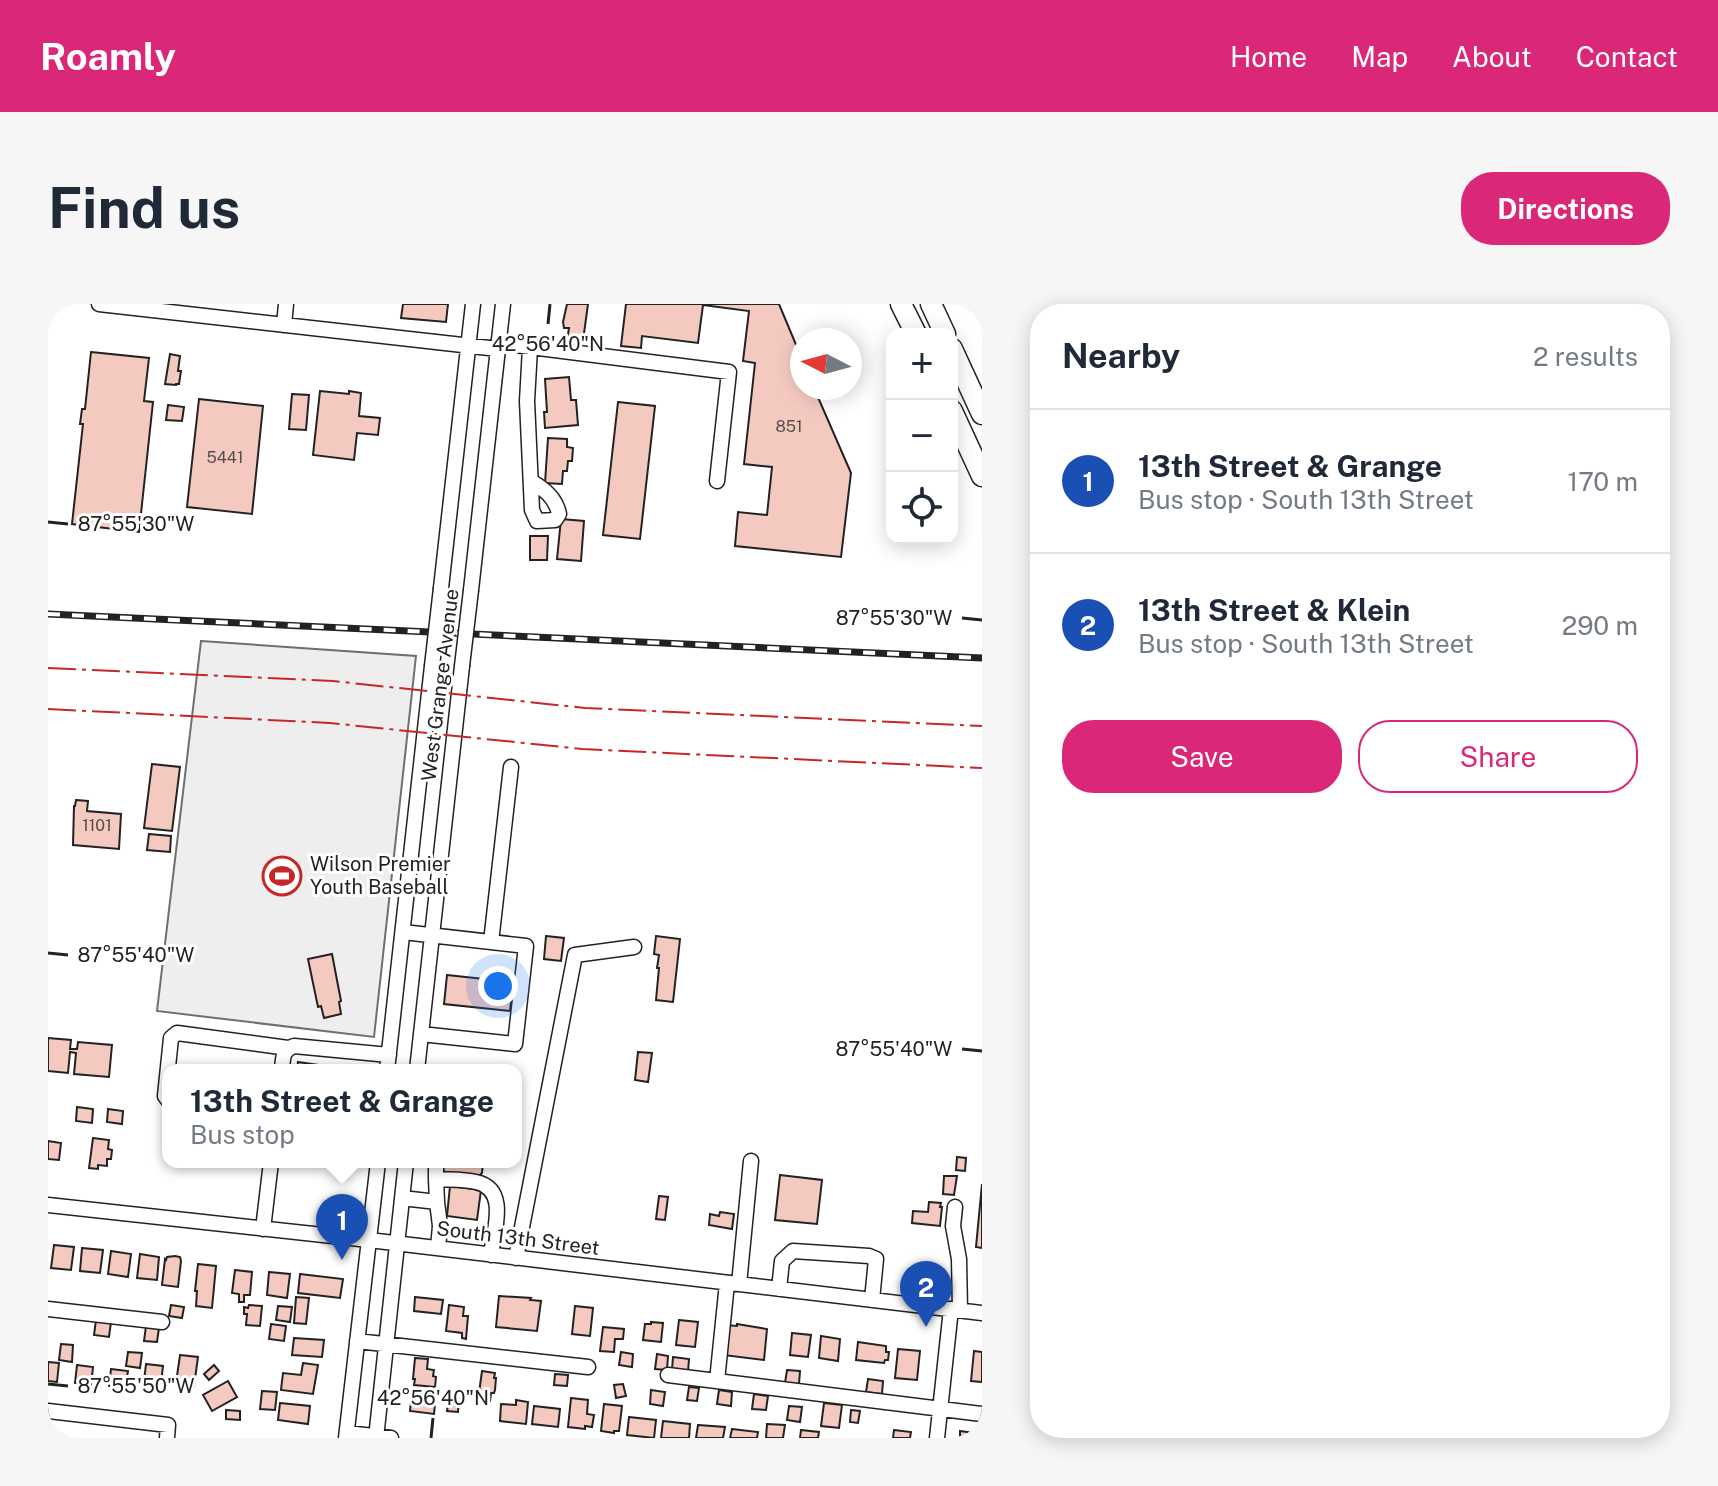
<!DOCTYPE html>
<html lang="en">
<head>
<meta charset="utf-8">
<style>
  :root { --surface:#fff; --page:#f6f6f7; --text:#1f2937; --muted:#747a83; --line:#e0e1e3; --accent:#db2777 }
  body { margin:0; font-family:"Public Sans",sans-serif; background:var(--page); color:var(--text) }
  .controls { position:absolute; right:24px; top:24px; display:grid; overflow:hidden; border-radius:16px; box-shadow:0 4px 20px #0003 }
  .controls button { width:72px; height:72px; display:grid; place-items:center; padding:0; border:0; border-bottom:2px solid var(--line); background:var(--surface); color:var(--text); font:40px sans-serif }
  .compass { position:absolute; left:742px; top:24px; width:72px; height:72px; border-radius:50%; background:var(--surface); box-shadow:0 4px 20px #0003; rotate:276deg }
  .you { position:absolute; left:450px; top:682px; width:28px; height:28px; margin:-20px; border:6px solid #fff; border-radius:50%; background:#1a73e8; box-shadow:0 0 0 12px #1a73e833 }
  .badge { display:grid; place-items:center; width:52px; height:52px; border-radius:50%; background:var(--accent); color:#fff; font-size:26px; font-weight:700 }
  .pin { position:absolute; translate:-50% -66px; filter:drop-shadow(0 2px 4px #0008) }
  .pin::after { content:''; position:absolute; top:42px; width:28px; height:24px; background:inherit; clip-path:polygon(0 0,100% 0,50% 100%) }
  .popup { position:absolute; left:114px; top:760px; width:360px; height:104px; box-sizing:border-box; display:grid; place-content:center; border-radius:16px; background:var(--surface); filter:drop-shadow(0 2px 6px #0005); font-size:26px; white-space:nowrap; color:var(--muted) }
  .popup b { font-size:30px; color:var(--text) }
  .popup::after { content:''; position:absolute; left:50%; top:100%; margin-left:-16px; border:16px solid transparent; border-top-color:var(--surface) }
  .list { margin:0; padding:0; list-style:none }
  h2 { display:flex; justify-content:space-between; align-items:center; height:104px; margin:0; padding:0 32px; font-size:34px }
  h2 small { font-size:26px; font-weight:400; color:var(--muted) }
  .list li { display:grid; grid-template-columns:52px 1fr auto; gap:24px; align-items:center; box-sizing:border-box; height:144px; padding:0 32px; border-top:2px solid var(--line) }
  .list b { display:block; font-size:30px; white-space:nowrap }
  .list p { margin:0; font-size:26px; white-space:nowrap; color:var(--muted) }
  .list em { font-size:26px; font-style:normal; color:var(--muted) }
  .actions { display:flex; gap:16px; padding:24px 32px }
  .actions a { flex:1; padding:18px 0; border:2px solid var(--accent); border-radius:32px; text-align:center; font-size:28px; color:var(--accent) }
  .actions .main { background:var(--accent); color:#fff }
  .icon { flex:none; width:44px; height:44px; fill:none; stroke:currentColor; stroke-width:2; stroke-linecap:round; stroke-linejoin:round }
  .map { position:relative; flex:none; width:934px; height:1134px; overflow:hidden; border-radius:32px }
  header { display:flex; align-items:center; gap:48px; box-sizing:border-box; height:112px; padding:0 40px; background:var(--accent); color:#fff }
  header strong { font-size:38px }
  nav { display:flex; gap:44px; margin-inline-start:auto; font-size:28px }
  .intro { display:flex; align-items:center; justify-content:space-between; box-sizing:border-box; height:192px; padding:0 48px }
  h1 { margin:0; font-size:56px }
  .button { padding:20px 36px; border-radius:32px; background:var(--accent); color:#fff; font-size:28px; font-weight:700 }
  main { display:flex; gap:48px; padding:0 48px }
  aside { flex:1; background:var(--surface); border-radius:32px; box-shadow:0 4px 20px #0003 }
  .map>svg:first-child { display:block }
  .green { fill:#eee; stroke:#6f6f6f; stroke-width:2 }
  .building { fill:#f3c9c0; stroke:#222; stroke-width:2 }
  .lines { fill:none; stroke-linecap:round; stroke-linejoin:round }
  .minor-casing { stroke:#222; stroke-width:17 }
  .highway-casing { stroke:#222; stroke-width:23 }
  .minor { stroke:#fff; stroke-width:14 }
  .highway { stroke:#fff; stroke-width:20 }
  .rail-casing { stroke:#222; stroke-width:7 }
  .rail { stroke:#fff; stroke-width:4; stroke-dasharray:12; stroke-linecap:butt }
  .minor-bridge-casing { stroke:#222; stroke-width:17; stroke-linecap:butt }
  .minor-bridge { stroke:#fff; stroke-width:14 }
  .power { stroke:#c62828; stroke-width:2; stroke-dasharray:28 6 4 6; stroke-linecap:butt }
  .ticks { fill:none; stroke:#222; stroke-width:3 }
  .labels { text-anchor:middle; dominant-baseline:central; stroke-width:6; stroke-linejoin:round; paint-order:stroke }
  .number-label { font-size:16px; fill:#564c4a }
  .street-label { font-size:20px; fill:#222; stroke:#fff }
  .poi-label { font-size:20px; fill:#222; stroke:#fff; text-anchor:start }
  .ticks-label { font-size:20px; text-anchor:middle; fill:#222; stroke:#fff; stroke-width:6; stroke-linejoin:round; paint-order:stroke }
</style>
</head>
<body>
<header>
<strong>Roamly</strong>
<nav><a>Home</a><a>Map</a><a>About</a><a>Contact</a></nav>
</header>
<div class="intro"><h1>Find us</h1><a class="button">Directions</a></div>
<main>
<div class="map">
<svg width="934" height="1134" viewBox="0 0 934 1134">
  <rect width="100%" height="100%" fill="#fff"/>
  <path class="green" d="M153,337L368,352L326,733L109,707Z"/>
  <path class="building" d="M355,0H400L398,18L353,14Z
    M519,0H540L535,37L519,36L521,24H516L515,18Z
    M578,0H731L754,55V84H766L803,169L793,253L687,242L690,208L719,211L724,163L696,160L707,59L695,57L701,7L655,1L650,39L594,32L593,44L573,42Z
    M43,48L101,54L96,97L105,98L91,228L24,220L35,120H32L34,105H37Z
    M122,50L132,52L130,67H133L131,80H128V81L117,80Z
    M521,73L523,96H528L530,121L497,124L496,108H499L497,75Z
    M272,87L301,90V87L313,89L311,112L332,114L330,131L309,129L306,156L265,151Z
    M244,90L261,91L258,126L241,125Z
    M151,95L215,102L204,210L139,203Z
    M570,98L607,102L592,235L555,231Z
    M120,101L136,103L134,117L118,116Z
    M500,134L519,135V143L525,144L524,157H520L519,167H515L514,180L497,179Z
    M513,215L536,217L533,257L509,255Z
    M482,232H500L499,256H482Z
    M104,460L132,463L124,527L96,524Z
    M28,496L40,497L39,507L73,510L71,545L25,541L26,502H27Z
    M101,530L123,532L122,548L99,546Z
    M498,632L516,634L513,657L496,655Z
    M608,632L632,635L625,698L608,696L611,664H609L611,651L606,650Z
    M284,650L293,697L291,698L293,710L276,714L273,702L270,703L260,655Z
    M399,671L465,678L462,707L396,700Z
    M0,734L23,736L22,745H29L30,738L64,741L61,773L26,770L28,749L22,748L20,769L0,767Z
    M590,748L604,749L600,778L587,776Z
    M250,758L305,766H249Z
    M29,803L45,805L44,819L28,817Z
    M60,805L75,807L74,820L59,818Z
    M45,834L61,836L60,845L64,846L63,855H59V862L50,861V865L41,864Z
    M0,837L13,839L11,856L0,855Z
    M909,853L918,854L917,867L908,866Z
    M393,858H446V860L435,859L434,869L430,873L397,868L392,863Z
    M732,871L774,876L769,920L727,916Z
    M896,872H909L906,891L895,890Z
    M934,880V944L928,943Z
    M402,882L433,886L429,916L399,912Z
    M611,892L620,893L617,916L608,915Z
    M881,898L893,899L892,903H894L892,922L864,919L865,907L880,908Z
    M672,908L686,910L684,925L661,921L662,910L671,912Z
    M6,941L26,943L23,966L3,964Z
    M34,944L55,946L52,969L32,967Z
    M63,947L83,950L80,973L60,970Z
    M92,950L111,953L109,976L89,974Z
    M127,952L132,953L133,957L130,983L114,981L117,955L118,956L119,953Z
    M150,960L168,962L164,1004L148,1002L149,987H147Z
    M187,966L204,968L202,991H196V998H191V990L184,989Z
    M221,968L242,970L239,994L219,991Z
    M252,970L295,975L292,994L250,989Z
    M451,992L483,994L482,996L493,997L489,1027L448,1023Z
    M248,993L261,994L258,1020L246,1019Z
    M367,993L395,996L393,1010L366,1007Z
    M123,1001L136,1003L134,1014L121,1012Z
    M201,1001L214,1002L212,1022L198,1021L199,1010H196V1003L200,1004Z
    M401,1001L416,1003L415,1012H420L418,1035L414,1034V1029L398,1027Z
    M230,1002L244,1003L242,1018L228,1016Z
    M527,1002L545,1004L542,1032L524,1030Z
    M48,1016L63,1018L61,1033L46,1031Z
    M631,1016L650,1018L647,1043L628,1041Z
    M603,1018L615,1019L613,1038L595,1036L597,1020H603Z
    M223,1020L238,1022L236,1037L221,1035Z
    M689,1020L719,1025L716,1056L675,1051L678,1021L689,1022Z
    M98,1022L111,1024L109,1038L96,1037Z
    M555,1023L576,1025L575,1035H567L566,1048L552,1047Z
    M744,1029L763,1031L760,1053L742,1051Z
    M773,1032L792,1035L790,1057L771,1054Z
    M246,1034L276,1036L274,1053L244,1051Z
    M810,1038L838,1042V1048H841L840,1056H837L836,1059L808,1056Z
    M13,1040L25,1041L24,1058L11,1056Z
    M850,1045L872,1047L869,1076L847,1074Z
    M926,1047L934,1048V1078L923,1077Z
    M80,1048L94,1049L92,1064L78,1062Z
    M573,1048L585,1050L584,1063L571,1061Z
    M609,1050L620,1052L619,1066L607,1065Z
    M132,1051L150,1053L146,1082L128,1079Z
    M625,1053L641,1055L640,1068L624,1066Z
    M367,1054L380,1055L379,1065L386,1066L385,1072L388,1073L387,1083L366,1081L367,1075H365Z
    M0,1058L11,1059L9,1078L0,1077Z
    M255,1059L270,1061L265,1090L233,1086L235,1069L253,1071Z
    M98,1060L115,1062L113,1079L96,1077Z
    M29,1061L45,1063L43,1081L27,1079Z
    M166,1061L171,1067L161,1076L156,1070Z
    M63,1065L80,1067L77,1084L61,1082Z
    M739,1066L752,1067L751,1080L737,1079Z
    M434,1067L447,1069L446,1074H448L447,1086L446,1089H443L442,1097L430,1096Z
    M507,1070L520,1071L519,1082L506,1081Z
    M820,1075L835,1077L834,1090L818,1088Z
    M180,1077L189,1093L164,1107L155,1091Z
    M575,1080L578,1092L568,1094L566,1081Z
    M641,1083L651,1084L649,1097L639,1096Z
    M603,1086L617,1088L615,1102L602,1100Z
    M671,1086L684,1088L683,1102L669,1100Z
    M214,1087L229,1088L227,1106L212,1105Z
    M364,1088L388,1091L386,1110L362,1107Z
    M706,1090L720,1092L718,1106L704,1105Z
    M401,1094L411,1095L410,1108L399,1107Z
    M523,1094L540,1096L539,1110L546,1111L544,1123L537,1122V1125L520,1123Z
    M468,1096L480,1098L478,1120L452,1117L453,1100L468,1101Z
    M232,1099L262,1102L260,1120L230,1116Z
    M776,1099L794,1101L791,1124L773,1122Z
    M556,1100L574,1102L571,1127H566V1129L553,1127Z
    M486,1102L512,1105L510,1123L484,1120Z
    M741,1102L754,1103L752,1118L739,1116Z
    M178,1106L192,1107V1116L178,1115Z
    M803,1106L812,1107L810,1119L802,1118Z
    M581,1113L608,1116L606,1134L579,1131Z
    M615,1117L642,1120L641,1134H613Z
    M719,1120L737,1121L735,1134H718Z
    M650,1121L677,1123L675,1134H648Z
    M684,1125L710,1128L709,1134H682Z
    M753,1126L771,1128L770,1134H752Z
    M846,1126L863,1128L862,1134H845Z
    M912,1127L934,1130V1134H912Z"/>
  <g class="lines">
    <g class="minor-casing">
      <path id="minor" d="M51,0L450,45
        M236,21L238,0
        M451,39L681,68L669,177
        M482,44L479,97L484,206L489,217L507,216L511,210C508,194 496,185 483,177
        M393,284L425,0
        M423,286L455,0
        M355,628L478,642L467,740L373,730
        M443,638L463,463
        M234,766C235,755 234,746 246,742L341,751
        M339,766L384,362
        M369,766L414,362
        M120,796L117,792L123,734L129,729L240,744
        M388,858V875C401,876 415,875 428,878C461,885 446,926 443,951
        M354,894L389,898L388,875
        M389,898L392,922L390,944
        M0,901L321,936L934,1009
        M907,903L905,922L911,955L912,1006
        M215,925L223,858
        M468,954L527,651L586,643
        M691,980L703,857
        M731,985L734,957L745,947L821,952L828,955L824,996
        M0,1005L114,1018
        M309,1037L540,1063
        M620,1071L934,1110
        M669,1077L679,979
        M0,1107L120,1121L119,1134
        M299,1129L343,1134
        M298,1134L330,858
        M328,1134L358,858
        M889,1134L903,1005"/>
    </g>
    <g class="highway-casing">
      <path id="highway" d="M853,0L868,30
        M883,0L897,30
        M904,45L934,110
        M904,107L934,172"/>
    </g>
    <use href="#minor" class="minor"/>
    <use href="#highway" class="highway"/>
    <g class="rail-casing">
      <path id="rail" d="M0,310L934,354"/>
    </g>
    <use href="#rail" class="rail"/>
    <g class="minor-bridge-casing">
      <path id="minor-bridge" d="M384,362L393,284
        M414,362L423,286"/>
    </g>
    <use href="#minor-bridge" class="minor-bridge"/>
    <path class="power" d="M0,364L285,377L537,404L934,422
      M0,405L282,419L534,445L934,464"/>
  </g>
  <path class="ticks" d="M500,20L502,0M0,218L20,220M914,314L934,316M0,649L20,651M914,745L934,747M0,1080L20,1082M383,1134L385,1114"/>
  <defs>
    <g id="stadium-ring" transform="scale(2)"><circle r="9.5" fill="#fff" stroke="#c62828" stroke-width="1.5"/><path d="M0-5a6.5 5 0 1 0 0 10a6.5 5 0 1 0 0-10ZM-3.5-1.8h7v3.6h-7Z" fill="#c62828"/></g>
  </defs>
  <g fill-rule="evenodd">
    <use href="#stadium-ring" x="234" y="572"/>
  </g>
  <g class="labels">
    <g class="number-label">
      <text x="741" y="122">851</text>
      <text x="177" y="153">5441</text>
      <text x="49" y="521">1101</text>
    </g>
    <g class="street-label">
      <text transform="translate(392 381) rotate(-83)">West Grange Avenue</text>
      <text transform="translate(470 934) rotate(7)">South 13th Street</text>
    </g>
    <g class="poi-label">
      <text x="262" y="560">Wilson Premier<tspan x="262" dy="23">Youth Baseball</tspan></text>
    </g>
  </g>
  <g class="ticks-label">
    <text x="500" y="47">42°56'40"N</text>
    <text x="88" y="227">87°55'30"W</text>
    <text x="846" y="321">87°55'30"W</text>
    <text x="88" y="658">87°55'40"W</text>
    <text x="846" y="752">87°55'40"W</text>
    <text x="88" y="1089">87°55'50"W</text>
    <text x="385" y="1101">42°56'40"N</text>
  </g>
</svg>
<div class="controls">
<button>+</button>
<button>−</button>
<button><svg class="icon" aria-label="locate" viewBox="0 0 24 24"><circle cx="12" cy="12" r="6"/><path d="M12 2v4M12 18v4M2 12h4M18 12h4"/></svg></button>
</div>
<svg class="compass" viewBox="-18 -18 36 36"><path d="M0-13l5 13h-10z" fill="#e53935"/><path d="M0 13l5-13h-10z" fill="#747a83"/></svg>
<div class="you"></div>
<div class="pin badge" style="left:294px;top:956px;background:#1a4fb4">1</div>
<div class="popup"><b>13th Street &amp; Grange</b>Bus stop</div>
<div class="pin badge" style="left:878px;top:1023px;background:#1a4fb4">2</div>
</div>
<aside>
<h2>Nearby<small>2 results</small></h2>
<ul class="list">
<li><span class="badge" style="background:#1a4fb4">1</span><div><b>13th Street &amp; Grange</b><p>Bus stop · South 13th Street</p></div><em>170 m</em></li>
<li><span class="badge" style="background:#1a4fb4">2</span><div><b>13th Street &amp; Klein</b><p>Bus stop · South 13th Street</p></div><em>290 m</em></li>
</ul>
<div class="actions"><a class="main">Save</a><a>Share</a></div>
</aside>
</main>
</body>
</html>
